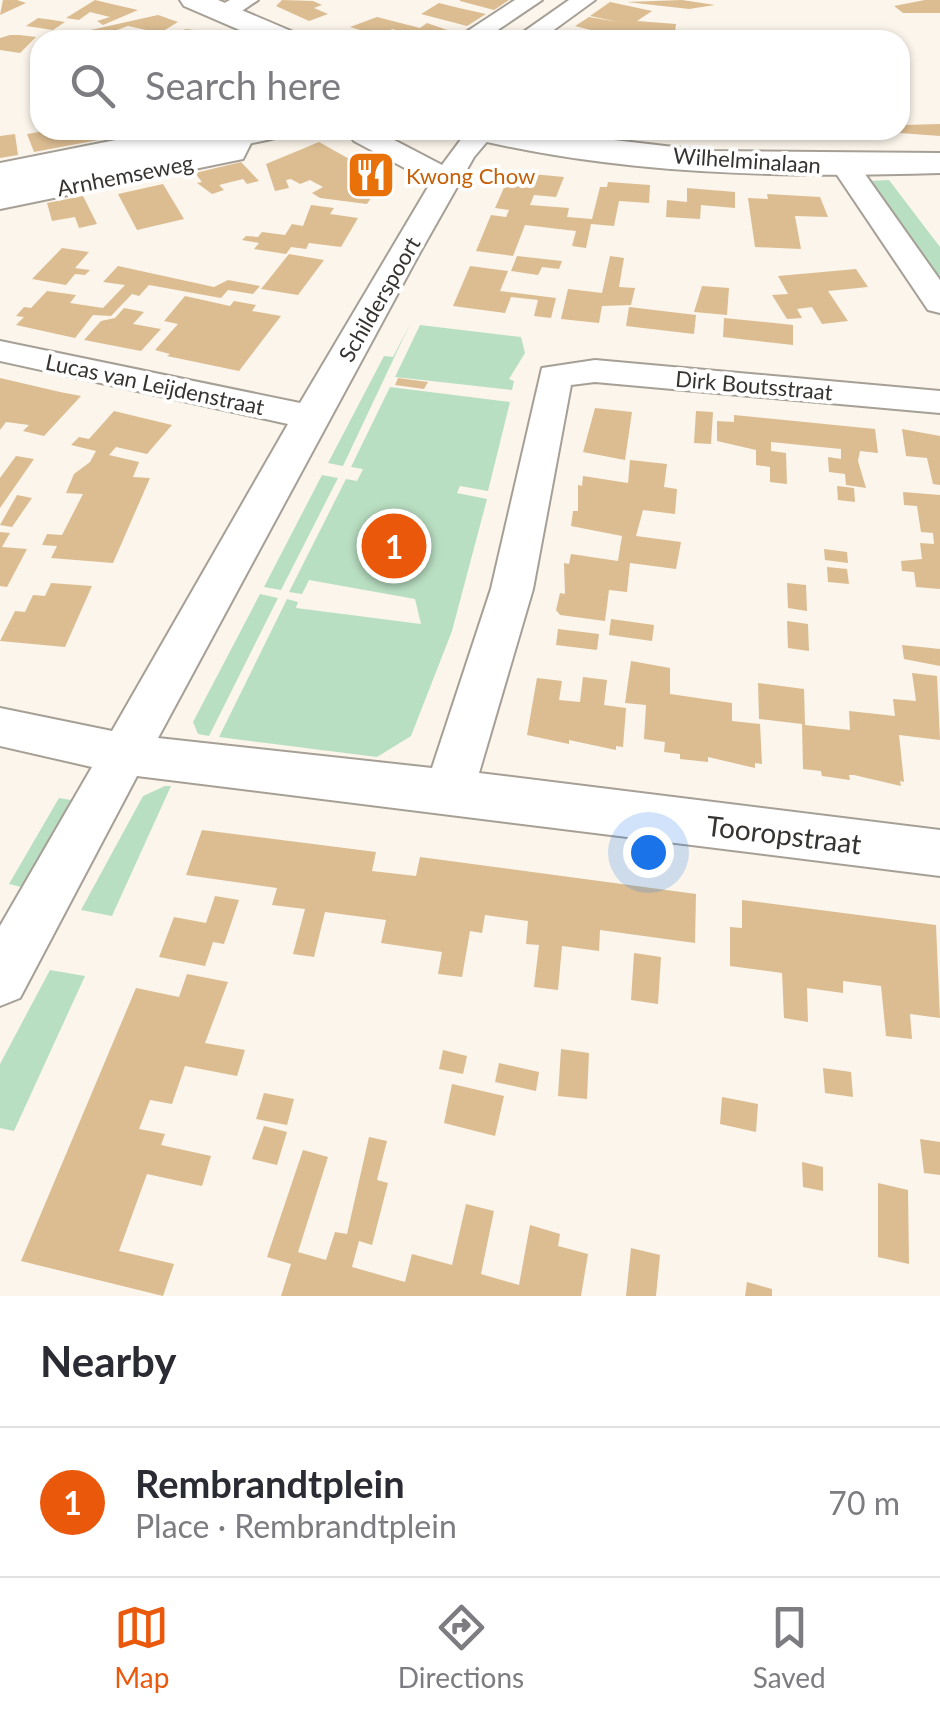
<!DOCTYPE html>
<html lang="en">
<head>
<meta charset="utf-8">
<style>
  :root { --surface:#fff; --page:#f2f2f3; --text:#2b2b33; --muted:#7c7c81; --line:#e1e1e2; --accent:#ea580c }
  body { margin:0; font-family:Lato,sans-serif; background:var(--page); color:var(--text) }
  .you { position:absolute; left:648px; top:852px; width:35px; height:35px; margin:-25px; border:8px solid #fff; border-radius:50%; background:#1a73e8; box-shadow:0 0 0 15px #1a73e833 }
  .badge { display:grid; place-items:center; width:65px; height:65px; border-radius:50%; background:var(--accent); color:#fff; font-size:32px; font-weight:700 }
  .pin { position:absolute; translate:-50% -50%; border:5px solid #fff; box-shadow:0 2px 10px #0006 }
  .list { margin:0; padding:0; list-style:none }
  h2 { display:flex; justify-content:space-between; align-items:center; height:130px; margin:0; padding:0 40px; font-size:42px }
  h2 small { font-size:32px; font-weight:400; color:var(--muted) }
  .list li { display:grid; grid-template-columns:65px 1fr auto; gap:30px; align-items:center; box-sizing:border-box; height:150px; padding:0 40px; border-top:2px solid var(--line) }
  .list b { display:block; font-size:38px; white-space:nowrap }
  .list p { margin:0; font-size:32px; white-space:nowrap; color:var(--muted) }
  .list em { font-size:32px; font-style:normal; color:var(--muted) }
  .icon { flex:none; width:55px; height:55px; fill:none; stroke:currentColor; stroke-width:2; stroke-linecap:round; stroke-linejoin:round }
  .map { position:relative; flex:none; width:940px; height:1296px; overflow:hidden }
  .search { position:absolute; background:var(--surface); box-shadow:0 2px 8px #0004; left:30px; right:30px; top:30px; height:110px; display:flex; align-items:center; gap:25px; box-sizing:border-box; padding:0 35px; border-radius:30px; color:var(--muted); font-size:38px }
  .sheet { height:280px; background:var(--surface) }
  nav { display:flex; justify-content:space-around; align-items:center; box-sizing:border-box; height:140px; border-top:2px solid var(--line); background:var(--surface); font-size:28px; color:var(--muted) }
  nav a { display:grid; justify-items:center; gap:5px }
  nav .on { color:var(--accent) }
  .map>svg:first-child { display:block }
  .green { fill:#b9dfc2 }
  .building { fill:#dcbd92 }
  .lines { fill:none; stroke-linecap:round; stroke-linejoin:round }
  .minor-casing { stroke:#a59f96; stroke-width:4 }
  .tertiary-casing { stroke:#a59f96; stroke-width:4 }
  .minor { fill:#fff; fill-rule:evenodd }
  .tertiary { fill:#fff; fill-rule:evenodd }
  .labels { text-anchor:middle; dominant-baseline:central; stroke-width:8; stroke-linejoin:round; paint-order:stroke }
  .far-street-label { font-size:22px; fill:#363330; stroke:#fff }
  .far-food-label { font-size:22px; fill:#c56008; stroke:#fff; text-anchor:start }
  .street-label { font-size:28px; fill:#363330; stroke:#fff }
</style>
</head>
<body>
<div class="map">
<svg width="940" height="1296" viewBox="0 0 940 1296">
  <rect width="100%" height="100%" fill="#fbf5eb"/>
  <path class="green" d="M889,180L940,247V277L867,181Z
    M410,324L343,466L328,463L384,356L393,357Z
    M420,325L521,337L525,353L509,379L514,381L512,390L395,377Z
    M390,387L510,402L488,491L460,486L457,493L487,499L452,631L411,736L377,757L219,737L287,599L298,602L296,608L421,624L415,599L309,580L302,594L289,592L346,479L357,481L363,469L351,467Z
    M322,475L338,478L281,590L264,587Z
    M260,594L278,598L209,736L198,734L193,722Z
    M165,786H171L112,916L81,910L143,796Z
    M59,798L83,802L33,890L9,884Z
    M50,970L85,976L14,1131L0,1128V1064Z"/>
  <path class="building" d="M3,0H17L26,3L0,15Z
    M95,0L116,5L138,10L103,25L97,21L110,17L90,12L79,20L66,18Z
    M282,0L313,1L322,5L314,8L328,14L309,21L276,6Z
    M509,0L494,10L460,1V0Z
    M682,0L715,5L689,9L627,2Z
    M925,0H940V13H903L894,6Z
    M610,2L652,11L637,21L676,24L675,32L650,30L640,38L626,39L575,26L589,17L618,22L590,16Z
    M439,3L459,8L486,14L467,26L421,14Z
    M158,15L178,22L160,33L128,26L94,38L77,33Z
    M377,17L420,28L427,23L456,33L435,40L392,29L387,33L403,37L367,40L376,35L350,27Z
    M38,18L53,20L65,22L53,30L26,26Z
    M186,29L203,31L225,40H157Z
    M569,31L596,37L555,40Z
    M10,35H19L36,37L20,53L0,50V38Z
    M40,113V130L141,132L34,152L27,134L39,132L32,114Z
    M900,118L905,125L940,124V136L900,133Z
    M827,130H860L863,136L830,137Z
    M15,134L18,155L0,158V136Z
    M319,142L383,178L375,181L380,184L367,204L320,198L312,193L323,187L310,180L300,184L291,179L286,180L289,188L275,191L266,164Z
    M241,162L259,181L247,184L243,179L219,185L224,190L212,194L197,183L202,182L195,173Z
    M511,172L564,177L556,197L534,195L530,205L569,208L567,217L592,219L600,187H607L608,182L650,185L649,203L619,201L614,226L591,224L586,248L572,246L576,231L525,225L513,256L476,251L491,215L506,217L509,210L495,208Z
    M163,184L184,219L137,230L118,194Z
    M687,188L735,192V208L701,205L700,219L666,217L667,200L687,202Z
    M767,194L820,197L828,217L795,216L801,249L755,247L748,198L768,199Z
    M83,196L97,224L79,228L75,217L52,221L47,203Z
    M311,205L334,208L330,214L358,218L341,247L309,243L306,249L291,247L286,254L254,249L259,243L242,240L246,236L258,237L262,232L285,235L292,224L303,226Z
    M62,248L89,252L75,268L90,270L85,275L75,274L66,285L32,279Z
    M289,254L324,260L298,295L261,289Z
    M517,256L562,261L559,269L542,267L538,275L511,271Z
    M610,256L624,258L619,287L635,288L631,305L602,306L599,323L561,319L568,289L602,293Z
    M118,266L214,287L228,280L260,286L253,294L228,290L221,298L149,285L139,296L132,294L111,316L93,315L75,338L16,325L24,317L16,316L24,307L31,308L47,291L76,295L70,303L103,308L125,285L103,282Z
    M470,266L508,271L500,291L556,298L551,318L534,316L538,300L511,297L505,313L453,306Z
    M856,269L868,287L828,291L848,321L822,324L812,307L797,309L802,318L787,319L772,295L788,294L778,276Z
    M702,286L729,288L727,315L694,312Z
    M185,296L230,306L234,301L256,305L252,311L281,316L239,371L167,356L170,354L155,350L178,324L164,321Z
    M629,307L696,315L694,334L626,326Z
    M124,308L144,312L133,324L161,329L141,351L84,340L101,321L115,318Z
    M724,318L793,325V345L723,337Z
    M0,378L60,392L81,396L44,436L23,431L29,425L6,422L0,430Z
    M398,378L428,382L424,389L395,385Z
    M595,408L632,412L625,460L583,452Z
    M114,411L172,425L147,454L116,447L109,455L139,462L133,477L150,478L113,563L51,558L57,546L42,545L47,534L62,535L83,494L66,493L74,474L90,462L96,451L71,445L79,437L89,439Z
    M696,411L713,412L711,444L694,443Z
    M734,415L875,429L878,453L860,451L858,461L866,488L846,485L845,474L829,472L828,457L841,459V449L771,442V451L786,453L787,484L770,482V467L756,465V450L717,441V421L734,422Z
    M902,429L940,436V485L933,484L927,458L906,456Z
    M16,456L34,459L0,508V478Z
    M630,460L667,464L664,487L677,489L675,514L643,510L636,536L681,542L676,569L630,563L627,592L609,590L605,621L560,615L556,610L560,593L565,594L564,563L569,564L571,554L618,561L620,548L622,536L571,526L573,511H578V485L582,486L583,476L628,483Z
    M837,486L854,488L855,502L838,500Z
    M903,492L940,495V589L916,587L914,572L902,571L901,561L922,559L920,543L934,544L933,533L921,532L917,506L904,505Z
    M17,495L32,498L12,527L0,525Z
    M0,532L10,533L2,547L27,549L7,587L0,586Z
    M824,549L847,552L848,563L825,560Z
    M827,567L847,569L849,584L828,582Z
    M51,583L92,586L65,647L0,641L15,611L25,612L33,595L45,596Z
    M787,583L806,585L807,611L788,608Z
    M611,619L654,625L652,641L609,635Z
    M787,621L808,624L809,651L788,648Z
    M558,629L599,634L597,650L556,645Z
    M902,645L940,649V666L904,659Z
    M631,661L670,668V694L732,703V721L760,724L762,764L755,763V768L708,757V762L680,759V754L664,752L665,742L644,739L646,705L625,703Z
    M912,673L937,676L940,740L899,735L904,782L900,781L901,786L854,775H849L850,780L822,776L821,771L803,769L802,724L759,719L758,683L804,689L805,725L850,730L849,711L895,716L893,699L916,701Z
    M583,677L607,680L604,705L626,708L623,747L616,746V750L569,740V744L527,735L537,678L562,681L559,700L580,702Z
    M202,830L376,852L372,871L416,876L420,857L696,894L695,943L600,930L599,951L562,946L558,990L534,987L539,945L526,944L528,921L485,915L482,933L470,931L462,977L438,974L442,952L381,943L386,920L325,912L314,957L293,954L305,909L272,905L277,888L186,875Z
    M215,896L239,900L224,944L213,942L205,966L159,957L174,917L206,923Z
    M742,900L936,925L940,1018L910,1014L912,1039L886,1036L881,986L843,981V993L807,988L808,1022L784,1018L782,973L730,966V927L742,928Z
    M634,953L661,957L658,1004L631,1000Z
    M187,974L228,982L205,1043L245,1050L237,1076L185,1066L172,1104L150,1100L139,1129L165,1134L161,1145L211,1156L202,1186L147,1174L119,1251L174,1264L163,1296L21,1261L136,988L179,997Z
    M561,1049L589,1053L587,1099L558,1096Z
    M443,1050L467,1056L463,1074L439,1069Z
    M499,1063L539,1072L536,1091L495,1082Z
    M823,1068L851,1072L853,1097L825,1093Z
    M452,1084L504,1096L495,1136L444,1123Z
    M264,1093L294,1099L287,1125L256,1119Z
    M722,1097L758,1104L756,1132L720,1124Z
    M264,1126L287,1132L277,1165L252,1159Z
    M369,1137L387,1141L377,1180L388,1183L372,1245L359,1241L352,1267L405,1282L412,1254L452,1265L466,1204L494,1211L481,1274L519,1285L530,1225L560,1234L558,1246L588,1254L581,1296H281L291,1264L267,1257L303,1150L328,1157L298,1252L326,1260L335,1232L347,1234Z
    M920,1139L940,1142V1175L924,1173Z
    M802,1162L823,1167V1191L803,1187Z
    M878,1183L908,1190L909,1264L878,1257Z
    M631,1248L660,1255L656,1296H626Z
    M747,1282L772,1289V1296H745Z"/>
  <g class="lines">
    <g class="minor-casing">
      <path id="minor" d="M230,0H258L233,17H217V7Z
        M515,0H542L483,40H454Z
        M569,0H595L540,40H512Z
        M166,130H245L254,137L243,159L0,209V191L222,147L224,143L202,139L0,181V163Z
        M354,130H375L442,165L468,130L496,131L474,157L418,256L158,738L432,768L491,589L542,368L595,360L940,391V413L595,382L571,385L533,589L479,773L940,830V876L137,776L20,998L0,1006V926L92,767L0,746V708L112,731L288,424L0,361V341L300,403L431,182L354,141L350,135Z
        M845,157L855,160L940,280V313L928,310L831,166Z"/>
    </g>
    <g class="tertiary-casing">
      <path id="tertiary" d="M180,0H218L298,34L303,40H263L184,6Z
        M218,130H284L279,137L267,140L0,196V174Z
        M461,130H528L708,151L940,153V173C782,178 620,175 466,137Z"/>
    </g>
    <use href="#minor" class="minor"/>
    <use href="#tertiary" class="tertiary"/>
  </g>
  <defs>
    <g id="restaurant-square" transform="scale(2.5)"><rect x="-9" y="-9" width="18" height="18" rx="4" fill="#e8710a" stroke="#fff"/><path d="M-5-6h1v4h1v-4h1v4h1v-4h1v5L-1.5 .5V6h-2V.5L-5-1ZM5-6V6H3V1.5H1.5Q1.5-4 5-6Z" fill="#fff"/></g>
  </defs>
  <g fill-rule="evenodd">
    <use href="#restaurant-square" x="371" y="175"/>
  </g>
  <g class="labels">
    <g class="far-street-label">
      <text transform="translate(747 160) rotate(4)">Wilhelminalaan</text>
      <text transform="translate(125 175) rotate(-11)">Arnhemseweg</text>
      <text transform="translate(379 299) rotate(-60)">Schilderspoort</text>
      <text transform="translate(155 384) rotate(12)">Lucas van Leijdenstraat</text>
      <text transform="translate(754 385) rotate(5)">Dirk Boutsstraat</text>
    </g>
    <g class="far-food-label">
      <text x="406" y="175">Kwong Chow</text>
    </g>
    <g class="street-label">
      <text transform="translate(784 834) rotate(7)">Tooropstraat</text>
    </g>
  </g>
</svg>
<div class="you"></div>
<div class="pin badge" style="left:394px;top:546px">1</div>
<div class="search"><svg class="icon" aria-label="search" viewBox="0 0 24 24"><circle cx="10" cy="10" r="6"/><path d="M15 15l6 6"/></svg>Search here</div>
</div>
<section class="sheet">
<h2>Nearby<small></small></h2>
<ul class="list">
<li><span class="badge">1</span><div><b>Rembrandtplein</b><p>Place · Rembrandtplein</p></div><em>70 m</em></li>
</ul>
</section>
<nav>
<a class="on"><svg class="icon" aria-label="map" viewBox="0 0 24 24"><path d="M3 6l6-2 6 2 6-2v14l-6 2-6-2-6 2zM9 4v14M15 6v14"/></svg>Map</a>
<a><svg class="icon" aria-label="directions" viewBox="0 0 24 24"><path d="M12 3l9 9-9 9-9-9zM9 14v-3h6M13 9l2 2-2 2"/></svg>Directions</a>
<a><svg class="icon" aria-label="saved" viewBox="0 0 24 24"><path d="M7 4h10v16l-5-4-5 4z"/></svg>Saved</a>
</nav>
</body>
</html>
